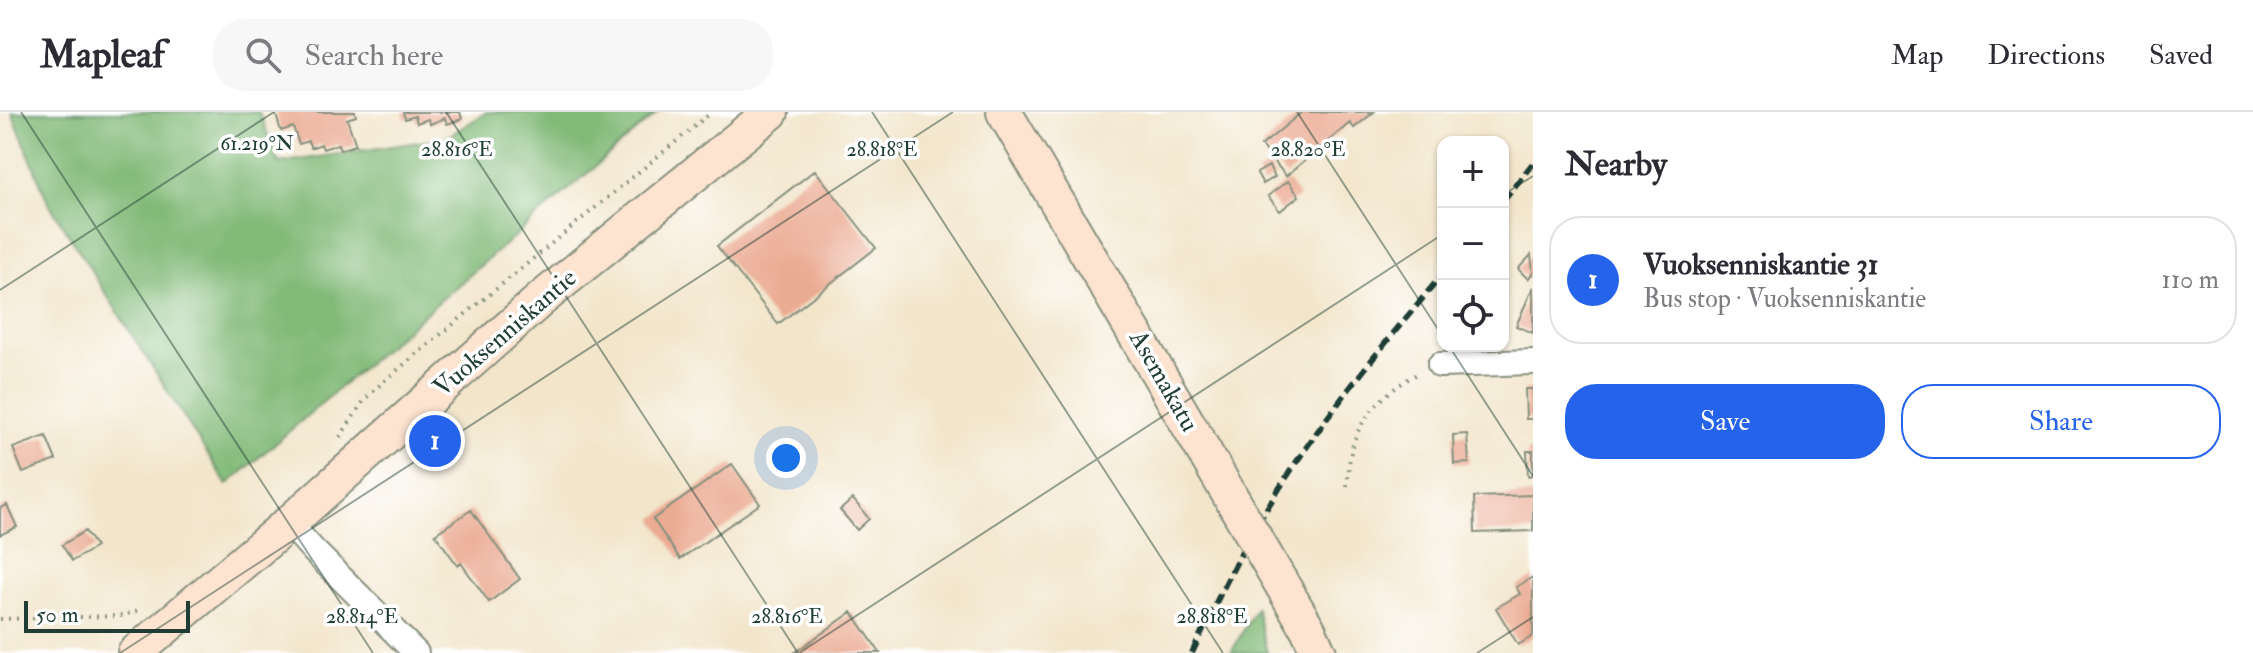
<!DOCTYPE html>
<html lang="en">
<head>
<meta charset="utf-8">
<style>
  :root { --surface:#fff; --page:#f7f7f7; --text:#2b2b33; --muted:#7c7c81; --line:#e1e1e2; --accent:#2563eb }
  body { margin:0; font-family:"IM FELL Double Pica",serif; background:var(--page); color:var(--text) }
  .controls { position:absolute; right:24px; top:24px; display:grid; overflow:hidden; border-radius:16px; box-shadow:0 2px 6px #0004 }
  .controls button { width:72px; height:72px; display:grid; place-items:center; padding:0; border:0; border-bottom:2px solid var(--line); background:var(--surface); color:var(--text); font:40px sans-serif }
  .scale { position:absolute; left:24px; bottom:20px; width:166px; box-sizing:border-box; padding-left:8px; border:4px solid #1f3d34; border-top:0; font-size:22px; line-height:28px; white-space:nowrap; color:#1f3d34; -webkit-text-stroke:6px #fff; paint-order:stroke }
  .you { position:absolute; left:786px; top:346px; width:28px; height:28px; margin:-20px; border:6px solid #fff; border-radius:50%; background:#1a73e8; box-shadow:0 0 0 12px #1a73e833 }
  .badge { display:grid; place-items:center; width:52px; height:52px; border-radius:50%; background:var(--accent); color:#fff; font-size:26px; font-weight:700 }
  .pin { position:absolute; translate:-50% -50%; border:4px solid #fff; box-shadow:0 2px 8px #0006 }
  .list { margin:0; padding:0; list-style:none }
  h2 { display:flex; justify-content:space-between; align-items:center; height:104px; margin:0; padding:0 32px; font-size:34px }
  h2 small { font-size:26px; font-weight:400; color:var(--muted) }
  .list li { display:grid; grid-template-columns:52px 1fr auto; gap:24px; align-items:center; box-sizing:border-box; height:128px; margin:0 16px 16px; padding:0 16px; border:2px solid var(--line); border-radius:32px }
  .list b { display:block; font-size:30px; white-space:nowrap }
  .list p { margin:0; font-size:26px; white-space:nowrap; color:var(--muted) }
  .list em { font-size:26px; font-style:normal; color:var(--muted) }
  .actions { display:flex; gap:16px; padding:24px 32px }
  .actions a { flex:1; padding:18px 0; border:2px solid var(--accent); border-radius:32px; text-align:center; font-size:28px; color:var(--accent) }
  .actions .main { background:var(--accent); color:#fff }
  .icon { flex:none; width:44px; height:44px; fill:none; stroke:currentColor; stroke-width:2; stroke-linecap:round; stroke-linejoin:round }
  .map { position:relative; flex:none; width:1533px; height:541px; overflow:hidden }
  header { display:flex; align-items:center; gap:48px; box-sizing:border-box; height:112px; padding:0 40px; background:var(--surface); border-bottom:2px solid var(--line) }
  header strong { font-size:38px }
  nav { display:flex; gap:44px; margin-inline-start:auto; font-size:28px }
  .search { width:560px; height:72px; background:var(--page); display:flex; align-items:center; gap:20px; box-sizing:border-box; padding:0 28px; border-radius:32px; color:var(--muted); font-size:30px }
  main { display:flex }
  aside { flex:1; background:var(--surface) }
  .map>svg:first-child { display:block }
  .forest { fill:#82ba78; stroke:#507c56; stroke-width:2 }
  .building { fill:#ebab93 }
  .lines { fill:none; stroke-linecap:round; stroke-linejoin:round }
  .street-casing { stroke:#88917f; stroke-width:28 }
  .secondary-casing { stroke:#88917f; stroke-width:38 }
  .path { stroke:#88917f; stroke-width:4; stroke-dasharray:2 6; stroke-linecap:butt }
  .street { stroke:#fff; stroke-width:24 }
  .secondary { stroke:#fde4d1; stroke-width:34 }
  .rail { stroke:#1f3d34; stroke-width:6; stroke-dasharray:12 6; stroke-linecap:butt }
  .secondary-bridge-casing { stroke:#88917f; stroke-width:38; stroke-linecap:butt }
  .secondary-bridge { stroke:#fde4d1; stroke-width:34 }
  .ticks { fill:none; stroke:#1f3d34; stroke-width:2; stroke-opacity:0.45 }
  .labels { text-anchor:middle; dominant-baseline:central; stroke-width:7; stroke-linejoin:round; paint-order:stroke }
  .street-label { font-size:26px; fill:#1f3d34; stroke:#fff }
  .ticks-label { font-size:20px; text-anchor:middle; fill:#1f3d34; stroke:#fff; stroke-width:7; stroke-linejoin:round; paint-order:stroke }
</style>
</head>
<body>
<header>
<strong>Mapleaf</strong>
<div class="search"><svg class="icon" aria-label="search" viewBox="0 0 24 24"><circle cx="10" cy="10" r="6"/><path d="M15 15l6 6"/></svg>Search here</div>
<nav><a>Map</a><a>Directions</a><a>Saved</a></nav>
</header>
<main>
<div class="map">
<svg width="1533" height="541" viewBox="0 0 1533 541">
  <rect width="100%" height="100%" fill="#fff"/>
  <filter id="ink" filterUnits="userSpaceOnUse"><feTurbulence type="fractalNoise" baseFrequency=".0125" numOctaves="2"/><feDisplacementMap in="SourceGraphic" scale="16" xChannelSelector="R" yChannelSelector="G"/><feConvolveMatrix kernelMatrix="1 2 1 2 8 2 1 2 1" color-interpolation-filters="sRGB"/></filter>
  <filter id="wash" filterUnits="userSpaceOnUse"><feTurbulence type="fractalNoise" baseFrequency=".006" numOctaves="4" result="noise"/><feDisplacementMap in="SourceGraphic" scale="32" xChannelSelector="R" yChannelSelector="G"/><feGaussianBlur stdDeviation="1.8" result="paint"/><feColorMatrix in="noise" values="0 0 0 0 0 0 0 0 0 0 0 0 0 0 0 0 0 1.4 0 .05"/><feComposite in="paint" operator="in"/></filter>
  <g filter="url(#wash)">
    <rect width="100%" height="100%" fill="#f2e5ca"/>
    <path class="forest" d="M12,0H259L279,51L445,26L487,0H658L227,373L48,90Z
      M1256,496L1267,541H1231Z"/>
    <g id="blocks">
      <path class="building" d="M275,0H355L356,4L347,7L356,33L340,38L338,32L323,37L321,32L311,36L308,29L299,32L293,15L281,19Z
        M403,0H460L462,7L447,12L445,6L430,12L428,7L417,11L415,4L405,7Z
        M1302,0H1374L1354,16L1350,11L1286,64L1261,34Z
        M1269,54L1275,65L1263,72L1257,61Z
        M815,58L876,136L778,212L717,134Z
        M1288,69L1299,84L1280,99L1268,84Z
        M1531,143L1533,161L1528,167L1518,157Z
        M1533,175V221L1516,214Z
        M1525,277H1533V307H1526Z
        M1467,322L1469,351L1454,352L1453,323Z
        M46,324L56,348L23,361L13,336Z
        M1527,339H1533V363L1528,364Z
        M732,352L760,392L680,447L653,407Z
        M1533,383V419L1475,421L1474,385Z
        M853,387L869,407L857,418L840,398Z
        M7,393L17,415L0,423V396Z
        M471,398L520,467L489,490L461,451L458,454L435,422Z
        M85,419L96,435L72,449L62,433Z
        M1533,465V524L1518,533L1496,496L1520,482L1516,475Z
        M852,500L880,541H794Z"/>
    </g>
  </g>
  <g filter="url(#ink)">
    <use href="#blocks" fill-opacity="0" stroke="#88917f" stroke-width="2"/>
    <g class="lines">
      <g class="street-casing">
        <path id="street" d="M1440,253L1533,250
          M289,411L313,438L416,541"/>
      </g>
      <g class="secondary-casing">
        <path id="secondary" d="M1004,0L1174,288
          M1308,517L1319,541
          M135,541L289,411L540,188L771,0"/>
      </g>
      <path class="path" d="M340,325L365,287L384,269L712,0
        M1347,374C1348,362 1349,348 1352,336C1360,303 1390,276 1419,261
        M0,507L120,504L141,498"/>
      <use href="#street" class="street"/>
      <use href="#secondary" class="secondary"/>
      <path class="rail" d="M1503,89L1533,51
        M1192,541C1217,488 1242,435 1274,385C1323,305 1383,233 1443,162"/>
      <g class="secondary-bridge-casing">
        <path id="secondary-bridge" d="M1174,288L1308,517"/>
      </g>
      <use href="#secondary-bridge" class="secondary-bridge"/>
    </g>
  </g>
  <path class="ticks" d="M21,0L373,541M446,0L798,541M872,0L1223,541M1297,0L1443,225M1503,83L1533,64M0,178L274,0M1449,234L1533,364M120,541L953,0M799,541L1443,122M1477,541L1533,505"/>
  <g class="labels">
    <g class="street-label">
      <text transform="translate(505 221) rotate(-41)">Vuoksenniskantie</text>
      <text transform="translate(1164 269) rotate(60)">Asemakatu</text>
    </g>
  </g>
  <g class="ticks-label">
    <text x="257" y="38">61.219°N</text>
    <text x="1308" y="44">28.820°E</text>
    <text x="457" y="44">28.816°E</text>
    <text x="882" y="44">28.818°E</text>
    <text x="362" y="511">28.814°E</text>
    <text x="787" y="511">28.816°E</text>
    <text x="1212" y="511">28.818°E</text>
  </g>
</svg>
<div class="controls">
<button>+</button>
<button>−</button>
<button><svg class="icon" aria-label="locate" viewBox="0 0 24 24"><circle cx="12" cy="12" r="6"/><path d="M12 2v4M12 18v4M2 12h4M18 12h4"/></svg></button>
</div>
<div class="scale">50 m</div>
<div class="you"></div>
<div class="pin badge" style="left:435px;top:329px">1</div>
</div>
<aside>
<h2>Nearby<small></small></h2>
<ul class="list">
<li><span class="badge">1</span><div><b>Vuoksenniskantie 31</b><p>Bus stop · Vuoksenniskantie</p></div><em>110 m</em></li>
</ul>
<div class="actions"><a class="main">Save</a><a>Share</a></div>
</aside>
</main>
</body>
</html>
